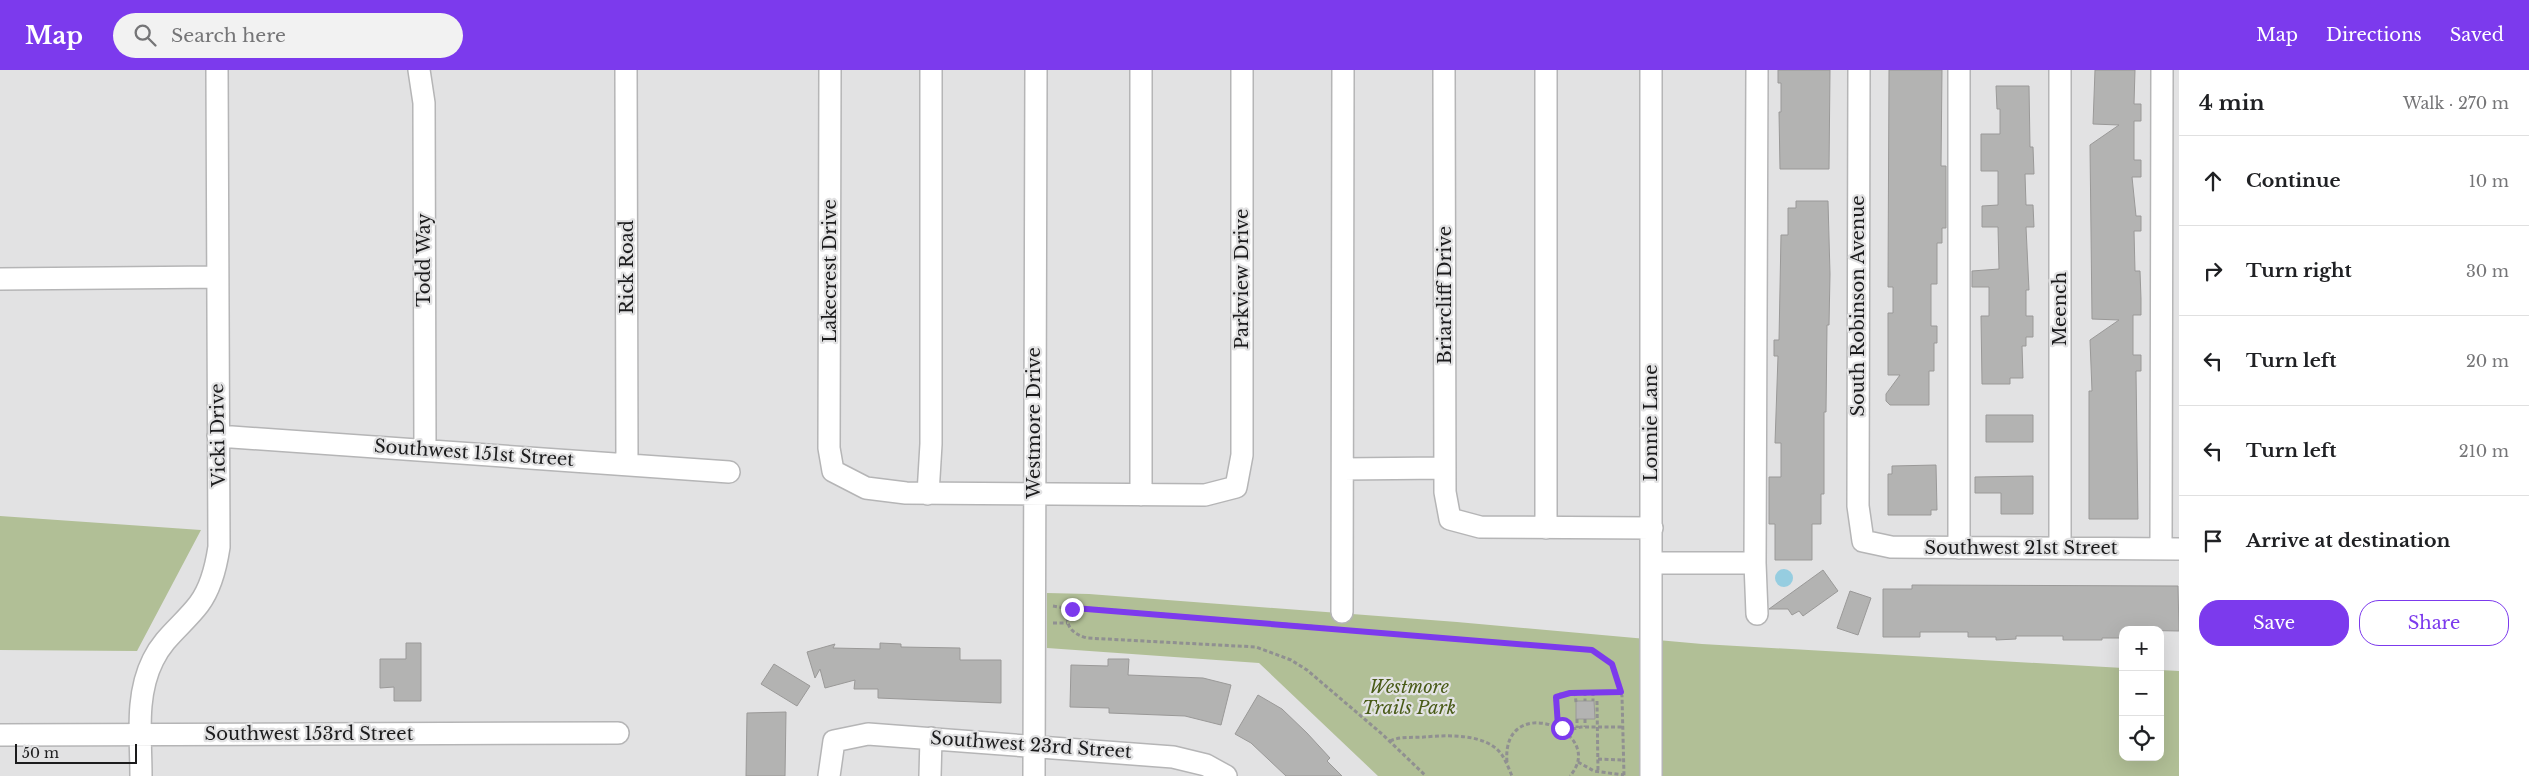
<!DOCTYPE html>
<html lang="en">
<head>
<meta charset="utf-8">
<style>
  :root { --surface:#fff; --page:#f2f2f2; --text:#202124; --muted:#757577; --line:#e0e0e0; --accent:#7c3aed }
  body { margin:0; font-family:"Libre Baskerville",serif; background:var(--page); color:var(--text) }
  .controls { position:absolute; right:15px; bottom:15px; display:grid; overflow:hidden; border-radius:10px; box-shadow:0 5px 20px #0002 }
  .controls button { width:45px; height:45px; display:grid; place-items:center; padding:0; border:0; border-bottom:1px solid var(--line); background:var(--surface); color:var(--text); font:25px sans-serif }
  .scale { position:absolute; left:15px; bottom:12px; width:122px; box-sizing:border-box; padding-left:5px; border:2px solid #1c1c1d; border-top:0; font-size:14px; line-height:18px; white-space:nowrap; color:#1c1c1d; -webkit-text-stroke:4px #e2e2e3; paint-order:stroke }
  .stop { position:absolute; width:15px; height:15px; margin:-11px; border:4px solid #7c3aed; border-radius:50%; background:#fff }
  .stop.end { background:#7c3aed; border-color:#fff; box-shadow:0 1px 5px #0008 }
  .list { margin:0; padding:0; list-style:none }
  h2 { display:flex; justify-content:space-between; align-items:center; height:65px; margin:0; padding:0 20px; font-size:21px }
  h2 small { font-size:16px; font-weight:400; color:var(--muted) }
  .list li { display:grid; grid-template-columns:32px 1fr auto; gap:15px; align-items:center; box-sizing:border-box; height:90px; padding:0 20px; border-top:1px solid var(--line) }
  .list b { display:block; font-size:19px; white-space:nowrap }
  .list em { font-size:16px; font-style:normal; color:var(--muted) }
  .actions { display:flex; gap:10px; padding:15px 20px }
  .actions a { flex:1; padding:11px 0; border:1px solid var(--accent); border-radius:20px; text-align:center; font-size:18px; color:var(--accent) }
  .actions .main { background:var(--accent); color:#fff }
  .icon { flex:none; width:28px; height:28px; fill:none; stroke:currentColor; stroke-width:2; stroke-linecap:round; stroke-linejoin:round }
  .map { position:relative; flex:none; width:2179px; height:706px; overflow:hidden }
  header { display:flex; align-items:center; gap:30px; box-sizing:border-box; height:70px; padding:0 25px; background:var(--accent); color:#fff }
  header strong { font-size:24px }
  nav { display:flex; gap:28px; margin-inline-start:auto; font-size:18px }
  .search { width:350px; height:45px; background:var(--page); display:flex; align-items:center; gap:12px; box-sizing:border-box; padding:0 18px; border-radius:28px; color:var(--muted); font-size:19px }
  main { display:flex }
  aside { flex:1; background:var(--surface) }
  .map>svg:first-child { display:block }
  .green { fill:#b1bf96 }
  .water { fill:#96cde0 }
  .building { fill:#b3b3b2; stroke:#9a9998 }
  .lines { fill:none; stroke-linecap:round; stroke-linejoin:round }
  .minor-casing { stroke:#b5b5b6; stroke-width:24 }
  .path { stroke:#909091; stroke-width:3; stroke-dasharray:4 2.5; stroke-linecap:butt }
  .minor { stroke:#fff; stroke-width:21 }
  .route { stroke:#7c3aed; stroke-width:6 }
  .labels { text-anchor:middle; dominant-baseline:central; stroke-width:4.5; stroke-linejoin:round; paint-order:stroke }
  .street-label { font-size:18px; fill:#1c1c1d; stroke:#e2e2e3 }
  .park-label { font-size:18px; font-style:italic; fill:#495b18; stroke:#e2e2e3 }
</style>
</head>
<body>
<header>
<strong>Map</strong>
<div class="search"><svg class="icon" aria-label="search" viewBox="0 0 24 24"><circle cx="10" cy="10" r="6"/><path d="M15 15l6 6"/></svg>Search here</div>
<nav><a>Map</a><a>Directions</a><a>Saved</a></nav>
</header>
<main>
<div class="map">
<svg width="2179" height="706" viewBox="0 0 2179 706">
  <rect width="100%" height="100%" fill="#e2e2e3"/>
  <path class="green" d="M0,446L201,460L137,581L0,580Z
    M1047,523L1089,524L1457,552L1702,574L2123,598V687H2160V600L2179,601V706H1378L1259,593L1047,578Z"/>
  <path class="water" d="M1775 508a9 9 0 1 1 18 0a9 9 0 1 1-18 0Z"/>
  <path class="building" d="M1778,0H1830L1829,99H1780L1779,42H1781V13H1778Z
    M1889,0H1942L1941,96H1946V158H1942V173H1937V214H1931V256H1937V273H1934V301H1929V335H1890L1886,331V324L1900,305H1888V243H1893V217H1888Z
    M2095,0H2135L2134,34H2141V51H2134V90H2141V107H2132L2136,146H2141V161H2134L2135,201H2140L2141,229V245H2133V285H2141V301H2136L2138,449H2089V321H2092L2090,270L2119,250L2092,249L2090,75L2119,55L2093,54Z
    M1996,16H2029L2030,77H2033L2034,104H2025L2026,135H2033L2034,157H2026L2029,220H2026V246H2033V267H2026V276H2022L2023,308H2010V314H1982L1981,246H1989V217H1972V201L1999,199L1998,157H1982V136L1998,135V101H1981V64H2000V39H1997Z
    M1796,131H1828L1830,204L1829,255H1827L1826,342H1824V424H1821V454H1812V490H1775V454H1769V407H1781V373H1775L1778,286H1774V270H1779L1781,165H1788V138H1796Z
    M1986,345H2033V372H1986Z
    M1936,395L1937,440H1931V445H1888V404H1892V396Z
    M2033,406V444H2001V423H1975V407Z
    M1823,500L1838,521L1803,546L1799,541L1792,545L1788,539H1769Z
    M1912,515L2178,516L2179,561L2123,560V568H2102V570H2063V566H2016V569L1996,570V567H1968V562H1920V567H1883V519H1912Z
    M1850,521L1871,528L1858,565L1837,558Z
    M406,573H421V631H394V617L380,618V589H406Z
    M880,573L901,574V577L960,578V590H1001V633L878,628V619H854L855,610L825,618L820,599L815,608L807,582L835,574L833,578L880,579Z
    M1108,589H1129L1128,605L1203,608L1231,615L1221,655L1185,646L1109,643V638L1070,637L1071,595L1108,596Z
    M774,594L810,616L797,636L761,614Z
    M1258,625L1282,639L1307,663L1330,688L1327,691L1342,706H1286L1251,673L1235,664Z
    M1576,631H1594L1595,649H1576Z
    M786,642L785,706H746L747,643Z"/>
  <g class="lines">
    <g class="minor-casing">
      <path id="minor" d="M419,0L424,33L425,380
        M626,0L627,394
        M830,0L829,378L833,401L866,418L906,423L1205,425L1236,417L1242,385V0
        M1444,0L1445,422L1450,449L1480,457L1652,458
        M1546,0V458
        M1651,0V706
        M1859,0L1858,436L1863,471L1891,477L2179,479
        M0,209L217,207
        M218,366L729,402
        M1343,399L1445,398
        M928,424L931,374V0
        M1141,425V0
        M1959,478V0
        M2060,478V0
        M2161,478L2162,0
        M1651,493H1755
        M1342,542L1343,0
        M1757,544L1755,493L1757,0
        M0,665L618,663
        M141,706C141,667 135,626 153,590C164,567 184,554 199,534C211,518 216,497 219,477L217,0
        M829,706L834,671L868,664L1173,687L1206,695L1226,706
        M930,706L931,668
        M1034,706L1036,0"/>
    </g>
    <path class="path" d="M1053,536L1071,539
      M1053,553H1067
      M1333,558L1074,537L1068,542C1065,557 1073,564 1087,568L1256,577L1291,590L1307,600L1382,664L1426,706
      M1349,560L1592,580L1612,594L1622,626L1624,706
      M1575,622L1576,632
      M1585,622V631
      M1593,622V631
      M1597,631L1598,702
      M1577,649V658
      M1585,649V657
      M1558,657L1555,631L1560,624L1621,622
      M1569,665L1573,659L1581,657H1623
      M1390,671C1401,666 1412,668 1424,667C1447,665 1487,663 1502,685C1506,691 1509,699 1512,706
      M1598,689L1624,690
      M1507,692C1501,620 1609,661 1570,706
      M1578,692L1594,701L1624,705"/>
    <use href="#minor" class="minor"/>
  </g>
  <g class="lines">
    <path class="route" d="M1072,539L1074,538L1592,580L1612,594L1621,622L1570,623L1556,627L1558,656L1562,658"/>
  </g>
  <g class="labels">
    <g class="street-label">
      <text transform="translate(424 190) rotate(-90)">Todd Way</text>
      <text transform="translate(627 197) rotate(-90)">Rick Road</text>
      <text transform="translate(830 201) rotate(-90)">Lakecrest Drive</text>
      <text transform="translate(1242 209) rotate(-90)">Parkview Drive</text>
      <text transform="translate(1445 225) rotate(-90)">Briarcliff Drive</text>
      <text transform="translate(1858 236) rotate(-90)">South Robinson Avenue</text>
      <text transform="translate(2060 239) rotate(-90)">Meench</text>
      <text transform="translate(1034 353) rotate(-90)">Westmore Drive</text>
      <text transform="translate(1651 353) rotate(-90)">Lonnie Lane</text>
      <text transform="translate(218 365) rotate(-91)">Vicki Drive</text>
      <text transform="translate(474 383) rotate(4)">Southwest 151st Street</text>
      <text x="2021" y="478">Southwest 21st Street</text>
      <text x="309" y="664">Southwest 153rd Street</text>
      <text transform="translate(1031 675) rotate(4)">Southwest 23rd Street</text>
    </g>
    <g class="park-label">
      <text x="1409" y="617">Westmore<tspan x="1409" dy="21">Trails Park</tspan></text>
    </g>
  </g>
</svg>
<div class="controls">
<button>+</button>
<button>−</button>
<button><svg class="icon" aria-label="locate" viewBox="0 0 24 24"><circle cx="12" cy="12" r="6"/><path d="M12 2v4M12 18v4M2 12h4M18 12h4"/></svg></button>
</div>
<div class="scale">50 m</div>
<div class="stop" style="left:1562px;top:658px"></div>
<div class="stop end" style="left:1072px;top:539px"></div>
</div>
<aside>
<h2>4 min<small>Walk · 270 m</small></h2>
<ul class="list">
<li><svg class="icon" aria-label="ahead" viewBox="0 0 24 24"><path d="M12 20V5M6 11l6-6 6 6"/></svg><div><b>Continue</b></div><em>10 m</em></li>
<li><svg class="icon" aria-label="right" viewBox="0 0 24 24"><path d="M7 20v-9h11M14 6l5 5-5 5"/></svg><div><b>Turn right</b></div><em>30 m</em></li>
<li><svg class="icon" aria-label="left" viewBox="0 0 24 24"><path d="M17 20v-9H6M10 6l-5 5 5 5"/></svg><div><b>Turn left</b></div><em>20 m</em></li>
<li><svg class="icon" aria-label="left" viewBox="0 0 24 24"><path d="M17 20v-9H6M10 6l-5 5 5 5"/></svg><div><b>Turn left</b></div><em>210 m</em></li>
<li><svg class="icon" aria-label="arrive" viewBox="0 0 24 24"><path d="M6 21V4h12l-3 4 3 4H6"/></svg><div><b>Arrive at destination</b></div></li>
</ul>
<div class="actions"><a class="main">Save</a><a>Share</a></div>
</aside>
</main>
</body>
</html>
